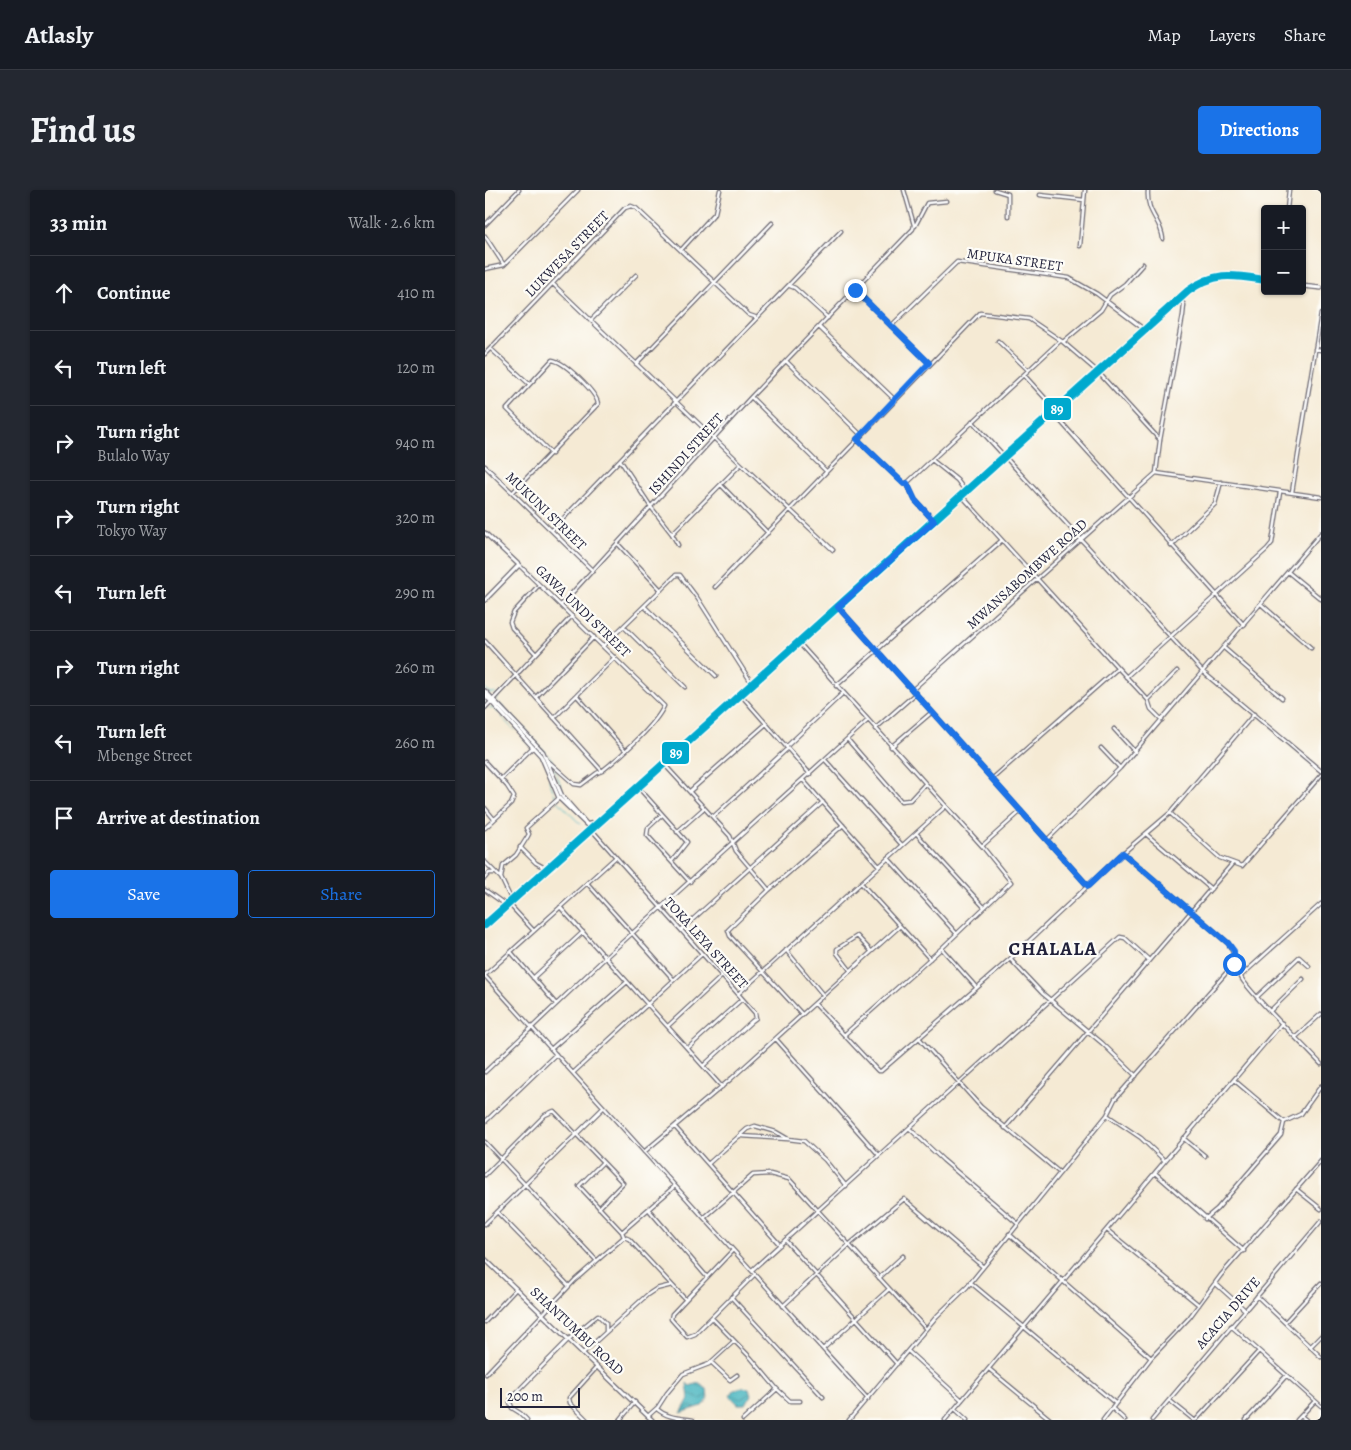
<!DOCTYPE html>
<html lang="en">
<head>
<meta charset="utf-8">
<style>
  :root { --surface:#171b24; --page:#242831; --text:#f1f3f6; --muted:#9ea1a6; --line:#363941; --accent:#1a73e8 }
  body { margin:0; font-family:Alegreya,serif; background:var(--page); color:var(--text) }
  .controls { position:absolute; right:15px; top:15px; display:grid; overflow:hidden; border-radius:5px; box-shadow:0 1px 4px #0004 }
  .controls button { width:45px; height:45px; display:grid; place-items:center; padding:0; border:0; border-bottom:1px solid var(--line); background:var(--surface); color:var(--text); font:25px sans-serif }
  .scale { position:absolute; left:15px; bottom:12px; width:80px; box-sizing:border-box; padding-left:5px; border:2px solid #22223b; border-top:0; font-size:14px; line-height:18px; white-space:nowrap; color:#22223b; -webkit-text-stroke:4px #fdfcf7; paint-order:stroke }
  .stop { position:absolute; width:15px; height:15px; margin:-11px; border:4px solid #1a73e8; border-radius:50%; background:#fff }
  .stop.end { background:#1a73e8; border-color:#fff; box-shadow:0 1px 5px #0008 }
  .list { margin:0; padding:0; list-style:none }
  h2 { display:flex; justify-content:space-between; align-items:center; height:65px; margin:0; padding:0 20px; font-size:21px }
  h2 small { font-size:16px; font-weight:400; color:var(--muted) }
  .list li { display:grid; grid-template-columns:32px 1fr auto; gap:15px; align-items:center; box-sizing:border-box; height:75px; padding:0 20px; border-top:1px solid var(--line) }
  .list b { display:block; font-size:19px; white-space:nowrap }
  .list p { margin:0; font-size:16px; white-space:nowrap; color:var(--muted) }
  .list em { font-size:16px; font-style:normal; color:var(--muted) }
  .actions { display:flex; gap:10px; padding:15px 20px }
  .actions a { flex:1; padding:11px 0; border:1px solid var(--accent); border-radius:5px; text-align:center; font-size:18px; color:var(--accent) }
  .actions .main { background:var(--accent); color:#fff }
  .icon { flex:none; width:28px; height:28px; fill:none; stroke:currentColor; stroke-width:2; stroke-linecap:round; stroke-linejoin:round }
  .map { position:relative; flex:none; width:836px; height:1230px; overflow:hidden; border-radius:5px }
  header { display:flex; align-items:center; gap:30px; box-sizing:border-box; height:70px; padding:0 25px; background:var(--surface); border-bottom:1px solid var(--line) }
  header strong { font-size:24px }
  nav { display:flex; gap:28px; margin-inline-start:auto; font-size:18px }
  .intro { display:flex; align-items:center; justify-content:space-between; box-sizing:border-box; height:120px; padding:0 30px }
  h1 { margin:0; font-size:35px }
  .button { padding:12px 22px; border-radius:5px; background:var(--accent); color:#fff; font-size:18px; font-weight:700 }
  main { display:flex; gap:30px; padding:0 30px }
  aside { flex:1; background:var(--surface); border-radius:5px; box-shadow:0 1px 4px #0004 }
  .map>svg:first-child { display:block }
  .water { fill:url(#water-waves); stroke:#346c7e }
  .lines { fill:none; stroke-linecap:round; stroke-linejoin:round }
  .stream { stroke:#47b5c0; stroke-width:1 }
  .minor-casing { stroke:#6c6871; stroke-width:5 }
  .tertiary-casing { stroke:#6c6871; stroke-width:5.5 }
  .secondary-casing { stroke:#6c6871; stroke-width:5.5 }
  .minor { stroke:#fff; stroke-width:2.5 }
  .tertiary { stroke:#fff; stroke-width:3 }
  .secondary { stroke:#fff; stroke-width:3 }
  .bus-1-casing { stroke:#fdfcf7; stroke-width:11 }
  .bus-1 { stroke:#00a9ce; stroke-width:8 }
  .route { stroke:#1a73e8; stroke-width:6 }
  .labels { text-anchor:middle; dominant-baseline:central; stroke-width:4.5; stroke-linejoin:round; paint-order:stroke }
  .street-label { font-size:14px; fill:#22223b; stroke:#fdfcf7 }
  .district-label { font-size:19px; font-weight:bold; letter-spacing:1px; fill:#22223b; stroke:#fdfcf7 }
  .line-badge { stroke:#fdfcf7; stroke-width:2 }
  .badge-label { font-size:14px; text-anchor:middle; font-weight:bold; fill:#fff }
</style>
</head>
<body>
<header>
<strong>Atlasly</strong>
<nav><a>Map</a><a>Layers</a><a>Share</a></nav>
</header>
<div class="intro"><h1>Find us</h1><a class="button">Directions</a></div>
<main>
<aside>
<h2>33 min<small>Walk · 2.6 km</small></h2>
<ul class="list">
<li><svg class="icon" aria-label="ahead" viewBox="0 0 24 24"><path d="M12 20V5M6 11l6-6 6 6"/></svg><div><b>Continue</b></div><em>410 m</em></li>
<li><svg class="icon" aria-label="left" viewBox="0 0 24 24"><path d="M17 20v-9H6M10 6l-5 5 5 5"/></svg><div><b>Turn left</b></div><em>120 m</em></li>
<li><svg class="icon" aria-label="right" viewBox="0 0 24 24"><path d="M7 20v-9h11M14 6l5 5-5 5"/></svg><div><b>Turn right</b><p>Bulalo Way</p></div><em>940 m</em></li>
<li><svg class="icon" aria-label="right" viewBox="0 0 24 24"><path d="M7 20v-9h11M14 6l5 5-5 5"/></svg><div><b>Turn right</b><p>Tokyo Way</p></div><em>320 m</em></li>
<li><svg class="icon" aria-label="left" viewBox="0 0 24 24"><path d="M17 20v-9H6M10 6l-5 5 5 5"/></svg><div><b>Turn left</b></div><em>290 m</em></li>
<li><svg class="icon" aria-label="right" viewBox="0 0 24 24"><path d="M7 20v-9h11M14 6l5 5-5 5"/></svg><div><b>Turn right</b></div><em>260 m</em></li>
<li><svg class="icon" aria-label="left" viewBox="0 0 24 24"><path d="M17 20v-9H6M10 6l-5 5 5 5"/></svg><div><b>Turn left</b><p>Mbenge Street</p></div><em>260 m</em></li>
<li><svg class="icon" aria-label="arrive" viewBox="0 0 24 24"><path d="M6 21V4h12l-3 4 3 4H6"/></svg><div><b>Arrive at destination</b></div></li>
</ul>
<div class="actions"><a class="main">Save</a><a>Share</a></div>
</aside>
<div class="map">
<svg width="836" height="1230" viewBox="0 0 836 1230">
  <defs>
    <pattern id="water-waves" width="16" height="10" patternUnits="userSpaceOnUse" patternTransform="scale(1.25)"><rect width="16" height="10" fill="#47b5c0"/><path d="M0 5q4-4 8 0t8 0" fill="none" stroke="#3b939d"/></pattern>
  </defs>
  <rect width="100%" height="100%" fill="#fdfcf7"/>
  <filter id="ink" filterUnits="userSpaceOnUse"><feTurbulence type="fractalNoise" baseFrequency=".02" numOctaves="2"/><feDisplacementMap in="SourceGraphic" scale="10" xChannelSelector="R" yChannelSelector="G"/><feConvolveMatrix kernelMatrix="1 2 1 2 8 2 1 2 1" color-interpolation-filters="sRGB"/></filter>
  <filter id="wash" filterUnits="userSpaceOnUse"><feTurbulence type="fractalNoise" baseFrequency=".0096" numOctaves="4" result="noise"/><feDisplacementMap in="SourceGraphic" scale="20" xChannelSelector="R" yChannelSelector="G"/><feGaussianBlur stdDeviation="1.12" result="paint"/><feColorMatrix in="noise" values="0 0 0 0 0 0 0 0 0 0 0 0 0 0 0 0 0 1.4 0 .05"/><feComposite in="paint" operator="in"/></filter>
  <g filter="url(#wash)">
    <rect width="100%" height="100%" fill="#f5ead4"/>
    <path class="water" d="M202,1193L205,1196L213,1193L222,1199L223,1210L217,1216L196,1223L204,1209Z
      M257,1197L264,1198L266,1205L261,1214H253L245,1206L249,1200Z"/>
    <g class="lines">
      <path class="stream" d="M0,498L4,503H10
        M0,509V514
        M12,510L13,507
        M13,512L20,519
        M5,518H8L14,523
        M22,521L23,522
        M25,524L33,532
        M16,526L19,529
        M20,531L27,538
        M36,536L44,543
        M29,539L30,540
        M45,545L49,550
        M38,549L44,555
        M51,551L54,555
        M56,558L61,562
        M62,564L63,565
        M64,566L67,570
        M69,578L80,607L100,628
        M64,590L68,600
        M69,603L71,607
        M73,611L95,634"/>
    </g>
  </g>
  <g filter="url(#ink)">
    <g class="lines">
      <g class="minor-casing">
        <path id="minor" d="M510,0L523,4V26
          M663,0C661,24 676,29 678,49
          M555,5L599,10
          M802,19L804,0
          M0,35L34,0
          M430,36L442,13L462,11
          M0,46L19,75
          M595,56L600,0
          M196,60L230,23L235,0
          M0,79L19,75L93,0
          M68,94L256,274L348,360
          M305,96L310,98L343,128
          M370,100L444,173
          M106,130L151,85
          M406,136L472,72L584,88L612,104L660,140
          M334,137L410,210
          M513,151L542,179
          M578,152L616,120L625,105L640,94L658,74
          M6,159L43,193
          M830,159L836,160
          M0,164L140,18L146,16L151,18L264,125L270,127
          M301,171L376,245
          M151,174L287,33
          M539,185L571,220
          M266,207L341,281
          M568,223L759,435
          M487,231L718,482L836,581
          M372,249L419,294L422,293L430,310L449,331
          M675,250L698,125L699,115L695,108
          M135,270L166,317L187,344
          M447,270L472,290L481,302
          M0,276L108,381
          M671,283L836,307
          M422,293L575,151
          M236,295L283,343
          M28,302L113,214C112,203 79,171 67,170L22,219L67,264
          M807,302L836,124
          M477,306L633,478L507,589
          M67,340L356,41
          M133,354L176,400
          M193,355L187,344L256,274
          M686,356L730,314L736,292
          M34,375L179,516C170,536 135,567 117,581L112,583L96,595L89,594L62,570
          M803,382L836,409
          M230,397L495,123L544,129L578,152L613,182L675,250L671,283
          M776,414L826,458
          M76,415L266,207L428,39L429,35L419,0
          M160,417L231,486
          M353,417L603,696
          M139,437L200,497
          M0,451L117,581
          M314,453L497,656L526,692L457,758L359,845
          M118,456L191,385H195L213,409L268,495
          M739,458L797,508
          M51,464L27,438L25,432L29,422L54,395
          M633,478L663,510L666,519L677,530
          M641,487L782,359L787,353L795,302
          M351,496L516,351
          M427,500L671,283
          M256,505L325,584
          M92,506L139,559
          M51,507L109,447
          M663,510L692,481
          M0,518L87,426
          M69,528L130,467
          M390,539L430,504
          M629,539L650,562
          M363,550L416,611L425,610L440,594
          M301,557L358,503
          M406,557L447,522
          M616,558L635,578
          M341,571L417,655
          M0,572L22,596L29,607L26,614L0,638
          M179,574L245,646L251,661L284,700
          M16,589L48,557
          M318,590L394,676
          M153,597L202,652L187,671
          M205,601L281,534
          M0,618L9,629
          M685,623L735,668L757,676L836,585
          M177,625L163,638L162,645L205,692
          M228,627L302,559
          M106,639L270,823L271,828L267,831L218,876
          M192,642L219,618
          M431,643L499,717
          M661,644L726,699
          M562,650L635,578L836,343
          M497,656L536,621
          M35,657L51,673L62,679
          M638,663L685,623L769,524
          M403,668L471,743
          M0,672L16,688L27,711
          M0,688L4,683H9
          M16,688L18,676L31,665L43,646L44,644L41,638L74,608
          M102,693L189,790
          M376,693L445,769
          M0,700L21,715
          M24,714L49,741
          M75,717L237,897
          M196,740L338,612
          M457,759L491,797
          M301,760L338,805
          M26,762L71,814
          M525,769L557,803L617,853L651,886
          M365,780L352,763V759L372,746L386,761
          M0,785L131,667
          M0,786L383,1209
          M756,786L836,714
          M48,788L98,742
          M253,804L461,616
          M773,806L814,767L824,776
          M330,814L393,881H396L525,769L638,663L743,753C752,765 749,779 759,792C780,819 812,848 836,874
          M786,820L818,789
          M316,823L245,746L243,740L284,700L358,635
          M183,836L237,786
          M811,847L836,824
          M291,849L393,964
          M435,849L496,917L575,983
          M203,858L257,809
          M66,859L142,792
          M0,882L121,767L382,531
          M88,883L217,764
          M749,890L799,932
          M622,925L656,948L679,970
          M0,932L71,864
          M190,937L295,1055
          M424,938L635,747L640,748L664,770
          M520,938L747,674
          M256,946L303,949
          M698,948L720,966
          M0,952L111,1070
          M159,962L247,888L415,736
          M117,973L94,996L137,1042L139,1047L144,1049L200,1109
          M223,974L262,939L270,936L291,942L303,949L319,951L340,970L361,996
          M670,983L759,1061
          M0,985L60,925L69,921L138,993L114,1018
          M811,999L836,1019
          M164,1020L222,1087
          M12,1022L84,1096
          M219,1028L268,985L285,984L304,989L441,1139
          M720,1029L732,1019L790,952L796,945L799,932L816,924L836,896
          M0,1034L118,918
          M622,1040L714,1115
          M137,1042L190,996
          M524,1044L666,1168L618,1230
          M300,1050L412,1174
          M248,1060L187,1124L186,1129L202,1147L210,1144L270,1084
          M267,1080L424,938L458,970L532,1033
          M394,1088L418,1066
          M485,1092L630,1213
          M730,1093L760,1120
          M772,1106L836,1167
          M246,1107L338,1207
          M298,1116L365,1054L419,1009L497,1076
          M227,1128L266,1168L292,1199
          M0,1132L31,1099
          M800,1132L836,1093
          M746,1136L836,1216
          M825,1157L836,1146
          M338,1159L404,1099
          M423,1161L477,1210
          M98,1163L162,1105L171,1099L187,1095
          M666,1168L704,1128L736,1085L836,971
          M226,1172L245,1190L252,1185
          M504,1179L566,1230
          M1,1184L90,1090L139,1047
          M684,1210L709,1230
          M172,1219C182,1228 195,1228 208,1230
          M470,1219L482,1230
          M628,1219L640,1230
          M163,1226L173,1217L182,1203L198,1184L224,1174L249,1151
          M816,1226L821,1230
          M42,1230L35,1223L27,1218L25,1212L27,1207L84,1149L113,1125L121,1133V1141
          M102,1230L85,1213L84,1208L112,1177
          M135,1230L150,1212
          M258,1230L292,1199L305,1211H315
          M364,1230L452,1126L482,1097L622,925L630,909L749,774
          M460,1230L797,833
          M667,1230L836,1031
          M711,1230L774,1161
          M761,1230L801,1186
          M812,1230L830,1211"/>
      </g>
      <g class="tertiary-casing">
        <path id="tertiary" d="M817,96L836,98
          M0,343L34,375L0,410
          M106,639L703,101C732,78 745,85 780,90
          M0,1069L167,1230"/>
      </g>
      <g class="secondary-casing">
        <path id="secondary" d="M0,501L58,562L77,606L106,639
          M0,505L56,566L74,608L106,639
          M104,634L113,632
          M0,735L106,639"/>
      </g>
      <use href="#minor" class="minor"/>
      <use href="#tertiary" class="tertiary"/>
      <use href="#secondary" class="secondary"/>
      <g class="bus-1-casing">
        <path id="bus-1" d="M0,735L703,101C731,81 747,85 780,90"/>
      </g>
      <use href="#bus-1" class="bus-1"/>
    </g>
  </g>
  <g class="lines" filter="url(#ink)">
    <path class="route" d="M370,100L444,173L372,249L419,294L422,293L430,310L449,331L353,417L603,696L638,663L743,753L749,761V774"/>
  </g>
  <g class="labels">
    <g class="street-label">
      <text transform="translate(82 64) rotate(-46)">LUKWESA STREET</text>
      <text transform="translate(530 70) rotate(8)">MPUKA STREET</text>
      <text transform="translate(201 264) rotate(-48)">ISHINDI STREET</text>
      <text transform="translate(61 321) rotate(44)">MUKUNI STREET</text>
      <text transform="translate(542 384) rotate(-42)">MWANSABOMBWE ROAD</text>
      <text transform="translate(98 421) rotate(44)">GAWA UNDI STREET</text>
      <text transform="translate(221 753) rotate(48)">TOKA LEYA STREET</text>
      <text transform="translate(743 1123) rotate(-49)">ACACIA DRIVE</text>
      <text transform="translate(92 1141) rotate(43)">SHANTUMBU ROAD</text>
    </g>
    <g class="district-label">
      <text x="568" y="759">CHALALA</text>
    </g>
  </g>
  <g class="line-badge">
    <rect x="558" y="207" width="29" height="24" rx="5" fill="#00a9ce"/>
    <rect x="176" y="551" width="29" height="24" rx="5" fill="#00a9ce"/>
  </g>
  <g class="badge-label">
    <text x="572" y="224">89</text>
    <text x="191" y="568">89</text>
  </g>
</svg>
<div class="controls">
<button>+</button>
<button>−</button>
</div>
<div class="scale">200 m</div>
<div class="stop" style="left:749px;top:774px"></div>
<div class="stop end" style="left:370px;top:100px"></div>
</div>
</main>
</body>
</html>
